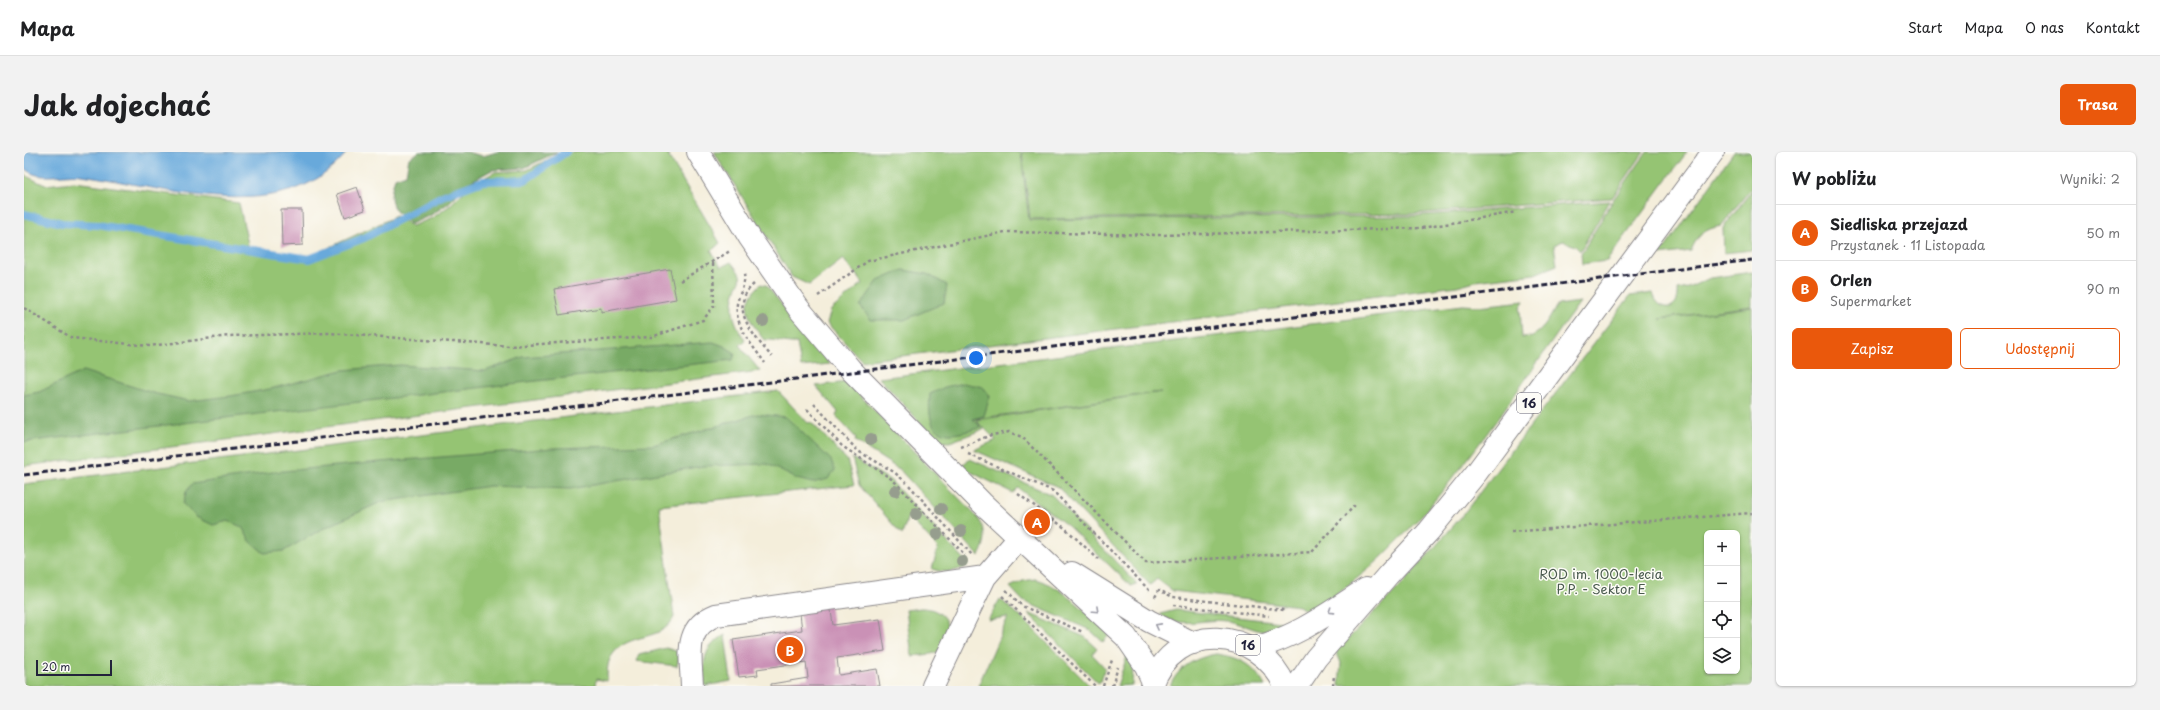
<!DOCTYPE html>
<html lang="pl">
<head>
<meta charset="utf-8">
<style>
  :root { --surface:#fff; --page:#f2f2f2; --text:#202124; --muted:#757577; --line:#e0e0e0; --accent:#ea580c }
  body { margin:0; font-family:"Playpen Sans",sans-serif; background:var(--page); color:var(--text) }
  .controls { position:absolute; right:12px; bottom:12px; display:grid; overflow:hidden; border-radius:6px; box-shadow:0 1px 3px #0004 }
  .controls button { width:36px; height:36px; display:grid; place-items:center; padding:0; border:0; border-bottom:1px solid var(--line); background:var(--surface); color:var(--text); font:20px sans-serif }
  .scale { position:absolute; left:12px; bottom:10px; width:76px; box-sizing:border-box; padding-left:4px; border:2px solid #22223b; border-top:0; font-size:11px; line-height:14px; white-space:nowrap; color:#22223b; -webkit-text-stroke:3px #fdfcf7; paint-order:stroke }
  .you { position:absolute; left:952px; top:206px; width:14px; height:14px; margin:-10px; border:3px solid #fff; border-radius:50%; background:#1a73e8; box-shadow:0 0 0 6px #1a73e833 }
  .badge { display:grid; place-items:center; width:26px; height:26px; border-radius:50%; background:var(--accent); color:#fff; font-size:13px; font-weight:700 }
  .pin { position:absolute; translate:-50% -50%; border:2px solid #fff; box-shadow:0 1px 4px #0006 }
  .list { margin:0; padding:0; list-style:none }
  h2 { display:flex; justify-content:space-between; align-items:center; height:52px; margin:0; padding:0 16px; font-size:17px }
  h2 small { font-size:13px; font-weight:400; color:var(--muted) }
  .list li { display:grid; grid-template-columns:26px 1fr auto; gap:12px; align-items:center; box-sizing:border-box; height:56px; padding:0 16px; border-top:1px solid var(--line) }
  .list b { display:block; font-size:15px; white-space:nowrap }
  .list p { margin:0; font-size:13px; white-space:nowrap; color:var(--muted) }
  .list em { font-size:13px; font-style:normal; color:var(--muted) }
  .actions { display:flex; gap:8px; padding:12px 16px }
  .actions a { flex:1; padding:9px 0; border:1px solid var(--accent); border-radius:6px; text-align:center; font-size:14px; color:var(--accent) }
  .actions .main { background:var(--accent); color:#fff }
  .icon { flex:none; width:22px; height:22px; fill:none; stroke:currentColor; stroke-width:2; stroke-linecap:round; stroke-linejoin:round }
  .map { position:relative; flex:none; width:1728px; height:534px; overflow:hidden; border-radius:6px }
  header { display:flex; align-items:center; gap:24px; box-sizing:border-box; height:56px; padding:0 20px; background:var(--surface); border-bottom:1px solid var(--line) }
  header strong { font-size:19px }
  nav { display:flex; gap:22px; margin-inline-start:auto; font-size:14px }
  .intro { display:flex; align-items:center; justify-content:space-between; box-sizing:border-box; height:96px; padding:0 24px }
  h1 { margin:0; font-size:28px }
  .button { padding:10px 18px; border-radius:6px; background:var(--accent); color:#fff; font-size:14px; font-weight:700 }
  main { display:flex; gap:24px; padding:0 24px }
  aside { flex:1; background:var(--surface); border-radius:6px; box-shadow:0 1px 3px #0004 }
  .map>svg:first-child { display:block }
  .green { fill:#95c473; stroke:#5c7357; fill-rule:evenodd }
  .forest { fill:#78aa65; stroke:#4d6650 }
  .water { fill:#67a9db; stroke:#44668b }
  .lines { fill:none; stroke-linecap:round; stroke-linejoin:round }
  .stream { stroke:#67a9db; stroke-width:8 }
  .building { fill:#ca91b6 }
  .minor-casing { stroke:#8b888b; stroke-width:24 }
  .major-casing { stroke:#8b888b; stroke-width:24 }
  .path { stroke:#8b888b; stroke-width:2.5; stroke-dasharray:3 3; stroke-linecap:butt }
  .minor { stroke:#fff; stroke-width:22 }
  .major { stroke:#fff; stroke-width:22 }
  .rail { stroke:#22223b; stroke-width:3; stroke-dasharray:6 3; stroke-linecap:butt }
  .tree { fill:#969d8e }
  .oneway { stroke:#9c9ca7 }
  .labels { text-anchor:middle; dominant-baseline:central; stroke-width:3; stroke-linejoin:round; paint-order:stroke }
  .shield { fill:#fdfcf7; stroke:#646373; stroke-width:1 }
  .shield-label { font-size:12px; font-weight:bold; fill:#22223b }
  .park-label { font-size:13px; fill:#4a5b4f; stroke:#fdfcf7 }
</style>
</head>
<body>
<header>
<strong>Mapa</strong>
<nav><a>Start</a><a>Mapa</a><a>O nas</a><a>Kontakt</a></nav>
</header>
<div class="intro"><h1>Jak dojechać</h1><a class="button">Trasa</a></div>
<main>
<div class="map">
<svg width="1728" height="534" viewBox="0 0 1728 534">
  <rect width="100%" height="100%" fill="#fdfcf7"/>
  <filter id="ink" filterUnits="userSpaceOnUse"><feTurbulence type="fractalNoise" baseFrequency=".025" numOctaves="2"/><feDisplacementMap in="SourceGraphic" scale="8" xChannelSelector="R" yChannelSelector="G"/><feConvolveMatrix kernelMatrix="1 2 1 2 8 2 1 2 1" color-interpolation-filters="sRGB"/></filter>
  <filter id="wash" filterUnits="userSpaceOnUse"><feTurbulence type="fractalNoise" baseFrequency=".012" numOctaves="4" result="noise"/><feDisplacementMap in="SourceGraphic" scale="16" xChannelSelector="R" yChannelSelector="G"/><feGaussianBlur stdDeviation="0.9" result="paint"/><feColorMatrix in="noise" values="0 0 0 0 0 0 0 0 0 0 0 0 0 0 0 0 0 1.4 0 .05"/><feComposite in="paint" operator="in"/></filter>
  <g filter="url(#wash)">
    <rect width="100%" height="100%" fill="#f4eedb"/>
    <path class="green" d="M539,0H642L696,91L687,99L697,115L707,110C710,114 714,118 716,123C718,129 713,132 712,138C705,157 710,171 721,188L715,193L736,219L0,314V23L21,33L50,30L215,51L225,97L287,104L372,64L388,74L408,66L425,54L447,33L471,20L503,18Z
      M690,0H997L1005,68L1387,64L1586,49L1556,99L1551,94L1539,89L1530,93L1533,113L1511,122L1451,129L1433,134L838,209L803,171L807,158L839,131L819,107L785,133L768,125Z
      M998,0H1620L1588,46L1387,62L1006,67Z
      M1623,0H1663L1583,109L1558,112L1557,102L1589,48Z
      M1710,0H1728V35L1697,74C1681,77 1673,83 1667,99L1636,103Z
      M1728,38V98L1700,101L1699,76Z
      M1728,120V154L1636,167L1728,155V534H1315L1317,511L1312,499L1382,428L1437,365L1606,144L1629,141C1634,161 1656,160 1654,138L1664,136L1686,126ZM1683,381H1713V519H1683Z
      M737,132L742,133L806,212L777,215L773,191C762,192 752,187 740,188C724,167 714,153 737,132Z
      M1500,149L1496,157L1498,186C1517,186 1525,167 1533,153L1556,150C1494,236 1436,329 1360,403C1337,425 1311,443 1286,461L1275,454L1149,439L1133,427L1126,433L1034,335L950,298L972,288L952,268L1137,240L951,267L960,277L926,290H914L855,226L1439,153L1455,154Z
      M823,230L954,366C963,380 963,389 955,404L876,318L831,289L832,286L812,264L814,260L792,234Z
      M754,239L784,271L787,270L823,308L830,333L635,354L650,465C639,490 604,480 589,502C583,509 583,520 583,529L572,527L571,534H0V332Z
      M828,306L866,328L945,413C931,420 922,422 908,417L914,396L884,364L878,383L835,333Z
      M946,307L1028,343L1113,432L1107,434L1044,374L994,336L989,341L943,318L938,313Z
      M1011,427C1039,433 1065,464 1086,482L1079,490L1066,478L999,449L986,435L999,429Z
      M976,447L996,464L1066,534H954L984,465L964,468Z
      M897,456C903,456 909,457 915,461C929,471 925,494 911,501C905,503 895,503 888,504L882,458Z
      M1152,458L1256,470L1265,477C1258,478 1251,481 1243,480C1230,479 1216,470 1202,469C1179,466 1156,478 1136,462Z
      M1004,461L1061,485L1073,496L1068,502L1081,516L1077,529L1074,531Z
      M701,483L707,529L681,534C679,510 678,496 701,483Z
      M642,496L652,499L655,506L653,514L612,509L615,503Z
      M1104,501L1109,517L1108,533L1093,534Z
      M1192,502C1215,505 1230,513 1241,534H1146C1155,514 1171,506 1192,502Z"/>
    <path class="forest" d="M395,0H442L459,4L473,0H533L500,16L468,18L444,31L425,51L407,63L387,72C367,58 363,50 371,26L382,22L385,6Z
      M879,118L903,122L923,133L920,151L880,168H847L836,154L854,129Z
      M689,190L700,194L711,201L709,208L503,230L0,290V243L15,240L59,219L129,241L165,249L207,244L246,237L319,218L376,213L461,219L499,205Z
      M939,231L959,235L966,244L960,264L949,267L957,275C920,288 902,286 906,242L921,235Z
      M733,262L762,265L807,308L811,318L804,327L788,331L773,327L743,312L679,314L546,337L466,334L357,350L296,378L260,399L240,401L226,389L218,375L204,369L189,373L172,365L159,352L162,340L168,332L249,320L356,310L529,296L629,293Z"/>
    <path class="water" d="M0,0H323C262,78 140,35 58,23C39,20 16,31 0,16Z"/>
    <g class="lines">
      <path class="stream" d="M0,62L38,71L73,73L285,107L340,86L418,44L459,29L501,28L542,0"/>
    </g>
    <g id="blocks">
      <path class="building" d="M333,35L341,58L321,65L313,42Z
        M257,58H278L279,93L258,94Z
        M646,117L652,147L577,160V156L535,163L530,137Z
        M806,451L809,473L856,467L861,499L813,506L815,523L853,517L856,534H747V532L784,526L782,510L733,517L734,523L715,525L709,488L778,478L775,454Z"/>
    </g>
  </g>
  <g filter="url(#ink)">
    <use href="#blocks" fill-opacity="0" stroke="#8b888b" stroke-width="1"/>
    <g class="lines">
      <g class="minor-casing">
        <path id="minor" d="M668,534C667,504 659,476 692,463L961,425
          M909,534L961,425L995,386"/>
      </g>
      <g class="major-casing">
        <path id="major" d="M674,0L726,86L775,157L827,218L958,351L1102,485L1122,514L1129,530
          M1048,421L1125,469L1169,491
          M1229,496C1272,486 1306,460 1342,437
          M1128,534C1150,468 1235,474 1261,534
          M1273,534L1292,506L1364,423L1405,379L1453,320L1689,0"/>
      </g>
      <path class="path" d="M720,122C722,133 715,141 713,152C710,174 729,194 741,211
        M656,129L706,99
        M730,132C702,156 732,186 748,205
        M794,144L844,109L981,80L1137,83L1398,76L1492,60
        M0,156L48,186L125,194L205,184L304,181L485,194L627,185L679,168L690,154L689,109
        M790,252L834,299L870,320L884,332L948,403
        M783,257L818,294L869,328L941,403
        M937,295L967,283L985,280L998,285L1122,411L1288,400L1331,353
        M944,302L1029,339L1126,439
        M994,342L1041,376L1074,407
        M1487,380L1728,361
        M982,438L998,454L1059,480
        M978,444L1071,534
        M1131,445L1135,438L1149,445L1260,458
        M1149,453L1245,464
        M1079,534L1088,508
        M1088,534L1094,515
        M1309,534L1310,523"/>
      <use href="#minor" class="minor"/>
      <use href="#major" class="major"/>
      <path class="rail" d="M0,323L1728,108"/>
    </g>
    <g class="tree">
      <circle cx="739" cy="169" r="6"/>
      <circle cx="847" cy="287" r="6"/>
      <circle cx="871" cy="339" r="6"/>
      <circle cx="917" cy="357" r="6"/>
      <circle cx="892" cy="362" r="6"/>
      <circle cx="937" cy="379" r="6"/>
      <circle cx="913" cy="382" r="6"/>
      <circle cx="938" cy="409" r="6"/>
    </g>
    <defs><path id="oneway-chevron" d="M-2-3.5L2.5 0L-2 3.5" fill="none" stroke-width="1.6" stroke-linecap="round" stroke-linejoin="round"/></defs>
    <g class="oneway">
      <use href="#oneway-chevron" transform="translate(1072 458) rotate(43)"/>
      <use href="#oneway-chevron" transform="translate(1307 459) rotate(147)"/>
      <use href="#oneway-chevron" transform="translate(1134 474) rotate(-152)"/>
    </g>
  </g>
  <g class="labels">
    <g class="shield">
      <rect x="1493" y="241" width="24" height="20" rx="3"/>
      <rect x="1212" y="483" width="24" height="20" rx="3"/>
    </g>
    <g class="shield-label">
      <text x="1505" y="251">16</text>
      <text x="1224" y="493">16</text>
    </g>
    <g class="park-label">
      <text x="1577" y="421">ROD im. 1000-lecia<tspan x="1577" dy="15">P.P. - Sektor E</tspan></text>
    </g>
  </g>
</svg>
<div class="controls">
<button>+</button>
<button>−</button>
<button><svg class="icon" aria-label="locate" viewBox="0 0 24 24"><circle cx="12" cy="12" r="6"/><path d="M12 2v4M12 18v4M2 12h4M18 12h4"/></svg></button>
<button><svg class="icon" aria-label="layers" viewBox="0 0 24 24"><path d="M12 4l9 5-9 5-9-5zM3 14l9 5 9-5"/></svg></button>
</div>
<div class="scale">20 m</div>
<div class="you"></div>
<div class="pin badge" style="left:1013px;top:370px">A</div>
<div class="pin badge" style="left:766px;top:498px">B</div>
</div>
<aside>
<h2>W pobliżu<small>Wyniki: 2</small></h2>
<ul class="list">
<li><span class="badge">A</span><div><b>Siedliska przejazd</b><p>Przystanek · 11 Listopada</p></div><em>50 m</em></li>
<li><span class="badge">B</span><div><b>Orlen</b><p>Supermarket</p></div><em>90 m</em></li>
</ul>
<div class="actions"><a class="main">Zapisz</a><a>Udostępnij</a></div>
</aside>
</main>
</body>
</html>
